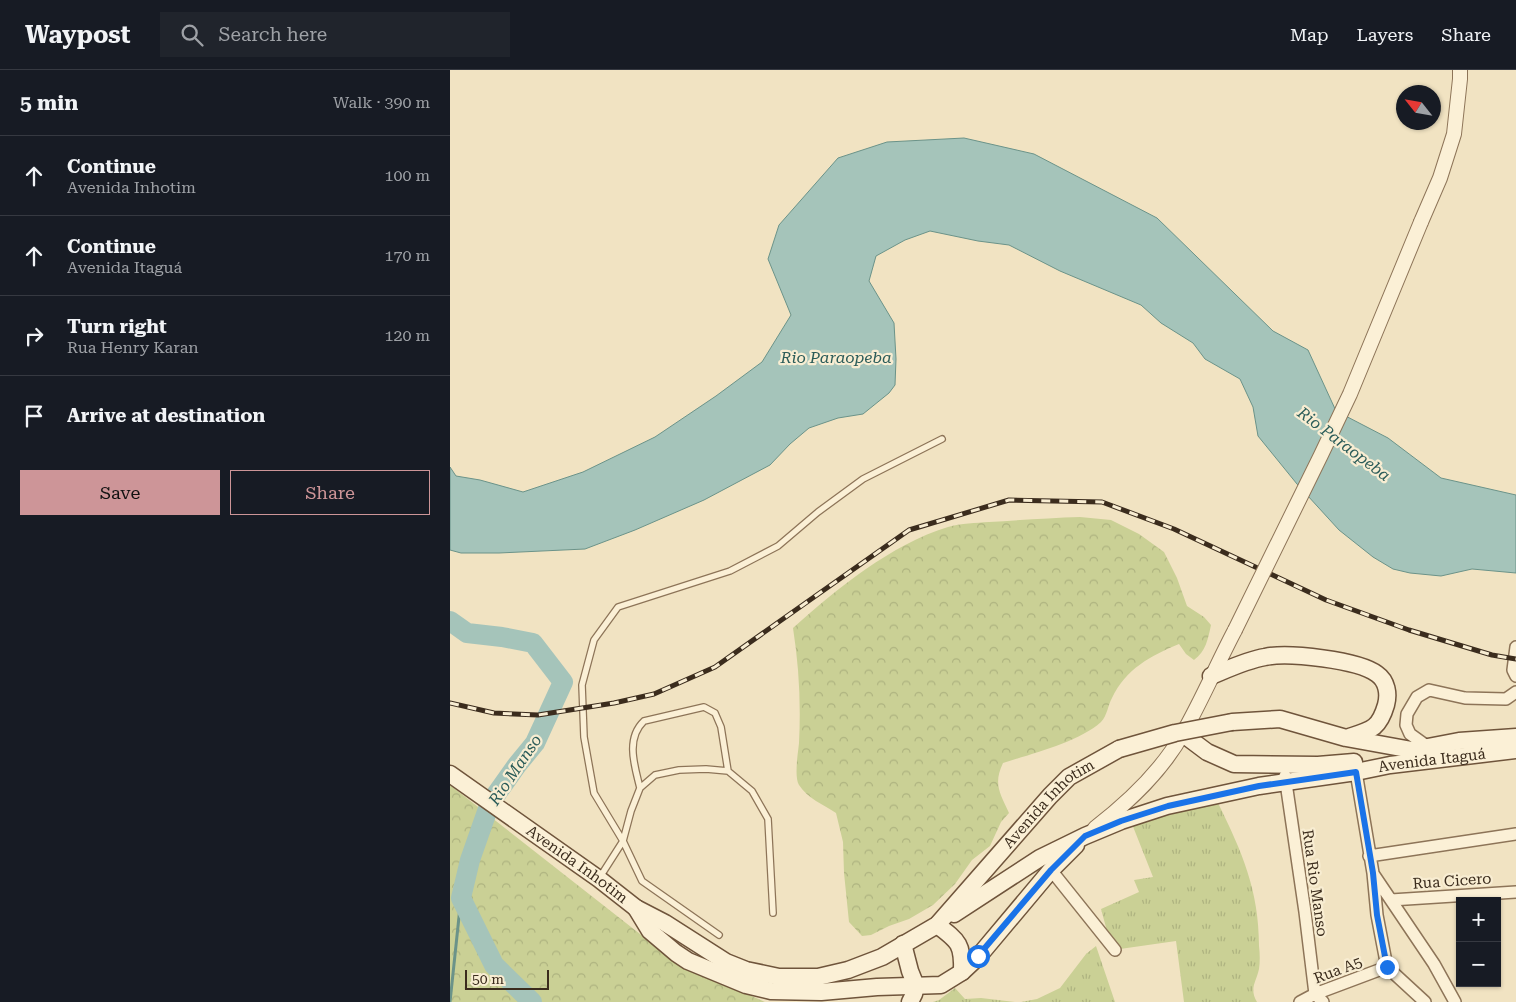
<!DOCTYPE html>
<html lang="en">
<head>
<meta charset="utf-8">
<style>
  :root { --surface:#171b24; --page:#20242c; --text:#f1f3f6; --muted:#9ea1a6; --line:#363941; --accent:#cd9598 }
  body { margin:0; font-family:"Roboto Serif",serif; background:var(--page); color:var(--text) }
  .controls { position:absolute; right:15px; bottom:15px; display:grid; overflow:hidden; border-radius:0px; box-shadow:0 1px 4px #0004 }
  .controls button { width:45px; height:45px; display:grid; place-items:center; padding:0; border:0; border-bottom:1px solid var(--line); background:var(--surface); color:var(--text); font:25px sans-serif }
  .compass { position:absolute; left:946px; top:15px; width:45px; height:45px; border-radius:50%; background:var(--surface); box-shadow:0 1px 4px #0004; rotate:301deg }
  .scale { position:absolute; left:15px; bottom:12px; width:84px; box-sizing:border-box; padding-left:5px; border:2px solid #3b2c1d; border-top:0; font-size:14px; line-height:18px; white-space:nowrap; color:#3b2c1d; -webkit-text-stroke:4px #f8edd2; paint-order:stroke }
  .stop { position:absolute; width:15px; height:15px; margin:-11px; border:4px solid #1a73e8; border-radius:50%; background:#fff }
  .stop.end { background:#1a73e8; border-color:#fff; box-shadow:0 1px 5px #0008 }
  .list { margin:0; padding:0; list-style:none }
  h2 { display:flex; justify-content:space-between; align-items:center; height:65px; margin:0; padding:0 20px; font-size:21px }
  h2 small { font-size:16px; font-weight:400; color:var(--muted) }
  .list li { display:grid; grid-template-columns:32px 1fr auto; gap:15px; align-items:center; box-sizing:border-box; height:80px; padding:0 20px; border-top:1px solid var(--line) }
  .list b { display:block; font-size:19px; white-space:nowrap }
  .list p { margin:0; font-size:16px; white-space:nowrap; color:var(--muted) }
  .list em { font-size:16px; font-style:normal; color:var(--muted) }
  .actions { display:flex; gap:10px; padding:15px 20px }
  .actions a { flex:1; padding:11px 0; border:1px solid var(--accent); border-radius:0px; text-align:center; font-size:18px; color:var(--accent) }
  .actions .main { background:var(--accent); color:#111 }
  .icon { flex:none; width:28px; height:28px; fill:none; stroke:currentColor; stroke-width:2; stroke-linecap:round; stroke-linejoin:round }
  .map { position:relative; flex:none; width:1066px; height:932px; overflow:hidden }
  header { display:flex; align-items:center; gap:30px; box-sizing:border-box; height:70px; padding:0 25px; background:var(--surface); border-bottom:1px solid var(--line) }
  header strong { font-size:24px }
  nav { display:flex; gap:28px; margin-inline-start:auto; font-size:18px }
  .search { width:350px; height:45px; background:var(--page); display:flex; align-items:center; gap:12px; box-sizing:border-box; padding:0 18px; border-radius:0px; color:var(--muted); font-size:19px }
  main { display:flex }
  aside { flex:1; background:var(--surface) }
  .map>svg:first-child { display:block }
  .grass { fill:url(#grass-tufts) }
  .forest { fill:url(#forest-crowns) }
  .water { fill:#a5c4ba; stroke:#6b9389 }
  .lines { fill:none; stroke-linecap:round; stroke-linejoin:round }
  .stream { stroke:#6b9389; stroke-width:3 }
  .river { stroke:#a5c4ba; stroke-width:20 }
  .service-casing { stroke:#8d7458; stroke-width:8 }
  .minor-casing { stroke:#8d7458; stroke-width:14 }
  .tertiary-casing { stroke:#8d7458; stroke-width:16 }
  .secondary-casing { stroke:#6f543b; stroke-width:19 }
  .service { stroke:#fbf0d6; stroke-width:5.5 }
  .minor { stroke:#fbf0d6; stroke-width:11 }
  .tertiary { stroke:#fbf0d6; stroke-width:14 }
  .secondary { stroke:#fbf0d6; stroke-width:16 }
  .rail-casing { stroke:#3b2c1d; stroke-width:5 }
  .rail { stroke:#f8edd2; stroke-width:3; stroke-dasharray:9; stroke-linecap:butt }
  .tertiary-bridge-casing { stroke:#8d7458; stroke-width:16; stroke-linecap:butt }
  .secondary-bridge-casing { stroke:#6f543b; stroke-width:19; stroke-linecap:butt }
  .tertiary-bridge { stroke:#fbf0d6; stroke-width:14 }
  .secondary-bridge { stroke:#fbf0d6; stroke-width:16 }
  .route { stroke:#1a73e8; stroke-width:6 }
  .labels { text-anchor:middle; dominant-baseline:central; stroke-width:4.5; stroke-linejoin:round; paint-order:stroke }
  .street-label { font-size:15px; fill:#3b2c1d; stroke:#f8edd2 }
  .water-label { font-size:16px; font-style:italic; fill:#2b5c59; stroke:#f8edd2 }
</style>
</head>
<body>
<header>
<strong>Waypost</strong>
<div class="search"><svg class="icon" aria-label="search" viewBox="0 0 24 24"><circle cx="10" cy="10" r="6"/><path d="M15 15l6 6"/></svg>Search here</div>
<nav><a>Map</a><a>Layers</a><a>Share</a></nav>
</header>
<main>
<aside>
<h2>5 min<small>Walk · 390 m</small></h2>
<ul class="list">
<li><svg class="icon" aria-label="ahead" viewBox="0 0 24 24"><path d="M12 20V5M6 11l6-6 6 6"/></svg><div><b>Continue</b><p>Avenida Inhotim</p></div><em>100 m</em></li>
<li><svg class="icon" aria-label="ahead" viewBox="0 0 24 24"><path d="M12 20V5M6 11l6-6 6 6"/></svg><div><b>Continue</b><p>Avenida Itaguá</p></div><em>170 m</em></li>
<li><svg class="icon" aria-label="right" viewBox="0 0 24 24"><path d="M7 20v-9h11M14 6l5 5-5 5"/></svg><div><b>Turn right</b><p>Rua Henry Karan</p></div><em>120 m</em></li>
<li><svg class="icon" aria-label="arrive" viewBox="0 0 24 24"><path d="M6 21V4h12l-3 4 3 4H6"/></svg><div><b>Arrive at destination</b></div></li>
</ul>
<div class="actions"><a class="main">Save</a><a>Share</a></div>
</aside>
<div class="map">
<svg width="1066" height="932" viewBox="0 0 1066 932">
  <defs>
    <pattern id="grass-tufts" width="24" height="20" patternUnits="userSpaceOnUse" patternTransform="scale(1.25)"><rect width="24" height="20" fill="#cad095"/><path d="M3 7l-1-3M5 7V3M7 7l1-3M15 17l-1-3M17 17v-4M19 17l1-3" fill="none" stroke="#aeb380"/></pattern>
    <pattern id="forest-crowns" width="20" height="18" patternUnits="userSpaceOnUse" patternTransform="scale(1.25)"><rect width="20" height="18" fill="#cad095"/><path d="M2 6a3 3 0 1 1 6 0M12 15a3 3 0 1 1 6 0" fill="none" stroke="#aeb380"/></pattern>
  </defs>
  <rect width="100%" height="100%" fill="#f1e3c2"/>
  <path class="grass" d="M768,733C792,782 809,820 809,876C810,884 810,892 809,899C806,913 799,918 807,932H734L726,871L670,879L657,861L651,839L689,822L684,810L703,807L682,754Z
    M646,876L665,932H571L587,929L610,918L636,884Z
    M505,918L515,929L531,928L565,932H483L489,930Z"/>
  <path class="forest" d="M630,447L661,450L689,464L714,482L727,508L737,536L754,547L761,555C758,569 756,581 744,590L736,584L729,574C700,586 676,599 662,628C658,635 657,646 651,652C629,672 581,684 553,693C543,714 550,723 559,743L551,752L540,776L522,790L505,814L483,835L459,849L439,856L421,865L412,866L399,852L394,803L393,772L386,743C374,735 357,728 349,715C344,707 348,683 349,673C351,634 349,596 343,558C386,519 442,474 498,457C511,453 526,453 539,452C570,450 600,448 630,447Z
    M0,715L227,893L315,932H0Z"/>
  <path class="water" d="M514,68L584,84L707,148L823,261L858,280L886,341L938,368L991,408L1066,425V503L1022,499L991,506L960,503L943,499L923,487L889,460L847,414L808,366L803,337L790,309L755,289L743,273L711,253L691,235L610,201L559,175L528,171L480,161L455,170L426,186L419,211L444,253L446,289L445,315L439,323L413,344L388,348L359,358L340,374L320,395L254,430L185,460L135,479L49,483H11L0,480V397L6,406L30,410L73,422L133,402L205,367L266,326L312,292L341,245L318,189L329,155L388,88L437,72Z"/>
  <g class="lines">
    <path class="stream" d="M0,932L11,828"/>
    <path class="river" d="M0,551L17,563L52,567L83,573L113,612L85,673L67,695L40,733L20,790L11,828L44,895L82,932"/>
    <g class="service-casing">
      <path id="service" d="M190,718C185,697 175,669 194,651L254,637L265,643L271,657L278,701
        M150,807L173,771L181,741L190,718L205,705L229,700L256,699L278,701L302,721L318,749L323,843
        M269,865L192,811L173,771L144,723L134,667L132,615L144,570L168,537L280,501L328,476L368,442L413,409L492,369"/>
    </g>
    <g class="minor-casing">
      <path id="minor" d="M1066,577L1063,600L1066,606
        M978,677L960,664L956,655L957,644L967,627L979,620L1015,628L1056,629L1066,622
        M905,696L923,803L927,845L937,897L975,932
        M835,706L855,842L865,924L873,932
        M919,786L1066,764
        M601,800L665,880
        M924,805L984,894L1005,932
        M941,830L1066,822
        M850,932L865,924L937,897"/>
    </g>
    <g class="tertiary-casing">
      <path id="tertiary" d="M971,152L990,108L1004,64L1010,9V0
        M645,758C680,731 712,701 733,663C752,630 767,594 785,560"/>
    </g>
    <g class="secondary-casing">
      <g id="secondary">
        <path d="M761,606C778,599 797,590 815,587C838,582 909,590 927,604C937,611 939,624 936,635C929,659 921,660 899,667"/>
        <path d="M782,652L830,649L896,668L962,680L1009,671L1066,667"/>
        <path d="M733,664L757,682L784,694L868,695L904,692"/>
        <path id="s1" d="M0,704L149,809L186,838L215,853L276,892L296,900L329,907H368L398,900L432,887L487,855L600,726L619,707L669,679"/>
        <path d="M186,838L200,861L226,883L238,891L296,915L321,921L371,922L427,917L491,915L512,902L528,887L601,800L626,775"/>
        <path id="s2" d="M504,844L590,788L635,766L671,751L717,736L809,716L906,702L940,695L1066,680"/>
        <path d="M487,855C509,871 513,875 512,902"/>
        <path d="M453,874L460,901L466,916"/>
        <path d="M460,932L464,924L466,916"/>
      </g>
    </g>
    <use href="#service" class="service"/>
    <use href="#minor" class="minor"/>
    <use href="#tertiary" class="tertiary"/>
    <use href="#secondary" class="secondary"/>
    <g class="rail-casing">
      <path id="rail" d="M0,633L44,643L88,645L164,633L204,624L265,597L459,460L559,430L652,432L724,459L876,530L959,560L1042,585L1066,589"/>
    </g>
    <use href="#rail" class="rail"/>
    <g class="tertiary-bridge-casing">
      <path id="tertiary-bridge" d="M785,560L871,385L900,324L971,152"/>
    </g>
    <g class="secondary-bridge-casing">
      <path id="secondary-bridge" d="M669,679L725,663L782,652"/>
    </g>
    <use href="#tertiary-bridge" class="tertiary-bridge"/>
    <use href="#secondary-bridge" class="secondary-bridge"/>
  </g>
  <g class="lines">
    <path class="route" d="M528,886L601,800L635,766L671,751L718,736L809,716L906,702L923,803L927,845L937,897"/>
  </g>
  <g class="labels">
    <g class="street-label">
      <text stroke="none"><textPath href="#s2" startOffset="509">Avenida Itaguá</textPath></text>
      <text stroke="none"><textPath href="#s1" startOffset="725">Avenida Inhotim</textPath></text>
      <text stroke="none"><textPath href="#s1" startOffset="156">Avenida Inhotim</textPath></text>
      <text transform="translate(1002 811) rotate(-4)">Rua Cicero</text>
      <text transform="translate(865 813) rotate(82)">Rua Rio Manso</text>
      <text transform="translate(888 900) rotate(-21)">Rua A5</text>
    </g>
    <g class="water-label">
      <text x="386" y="287">Rio Paraopeba</text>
      <text transform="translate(894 374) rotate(37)">Rio Paraopeba</text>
      <text transform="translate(65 700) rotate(-56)">Rio Manso</text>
    </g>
  </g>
</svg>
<div class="controls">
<button>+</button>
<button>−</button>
</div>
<svg class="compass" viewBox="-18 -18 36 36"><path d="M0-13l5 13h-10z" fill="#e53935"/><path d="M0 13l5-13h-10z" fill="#9ea1a6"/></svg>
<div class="scale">50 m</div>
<div class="stop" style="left:528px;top:886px"></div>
<div class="stop end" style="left:937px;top:897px"></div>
</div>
</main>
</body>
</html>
